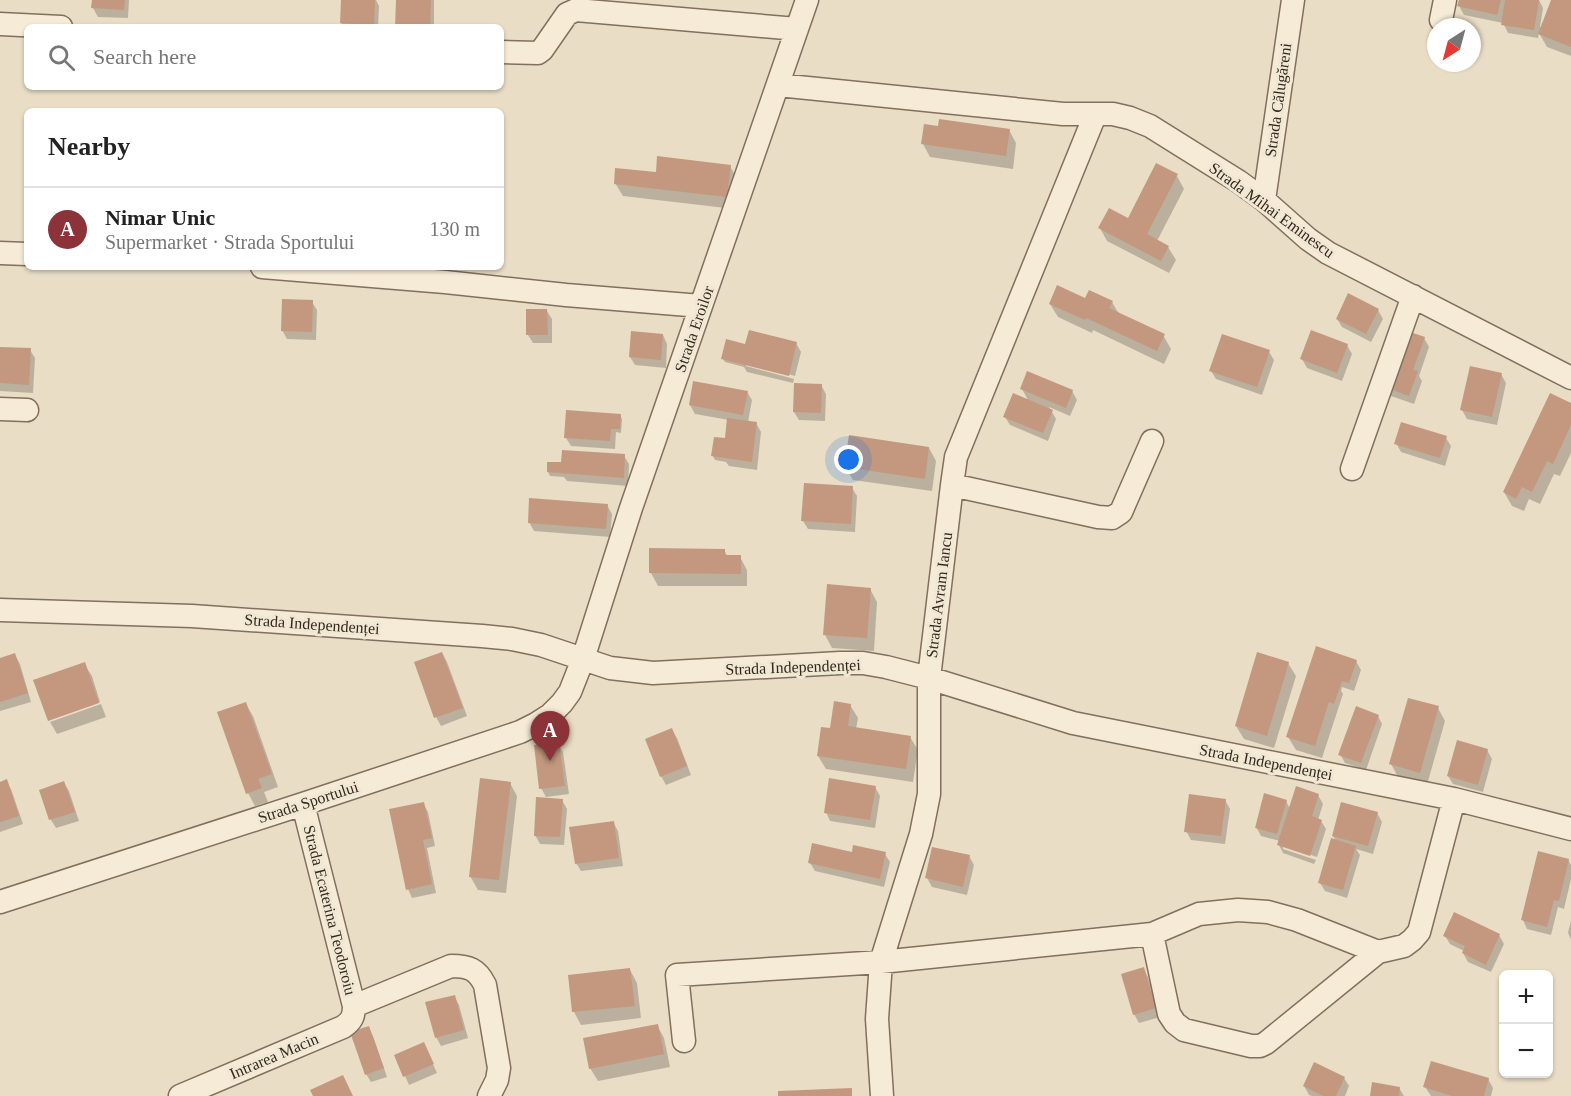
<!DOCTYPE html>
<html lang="en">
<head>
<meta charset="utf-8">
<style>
  :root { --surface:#fff; --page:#f2f2f2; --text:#222; --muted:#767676; --line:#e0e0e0; --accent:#8b3338 }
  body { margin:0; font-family:Georgia,serif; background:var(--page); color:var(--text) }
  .controls { position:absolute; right:18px; bottom:18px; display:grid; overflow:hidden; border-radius:9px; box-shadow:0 2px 4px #0004 }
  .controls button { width:54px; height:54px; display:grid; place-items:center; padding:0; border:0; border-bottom:2px solid var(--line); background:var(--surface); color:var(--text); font:30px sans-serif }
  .compass { position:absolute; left:1427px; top:18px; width:54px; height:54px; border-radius:50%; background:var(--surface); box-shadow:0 2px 4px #0004; rotate:216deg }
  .you { position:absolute; left:849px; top:460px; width:21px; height:21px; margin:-15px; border:4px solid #fff; border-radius:50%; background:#1a73e8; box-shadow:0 0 0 9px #1a73e833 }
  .badge { display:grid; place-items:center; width:39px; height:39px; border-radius:50%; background:var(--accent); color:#fff; font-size:20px; font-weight:700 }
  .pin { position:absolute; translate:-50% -50px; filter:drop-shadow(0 2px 3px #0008) }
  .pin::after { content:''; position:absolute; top:32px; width:21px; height:18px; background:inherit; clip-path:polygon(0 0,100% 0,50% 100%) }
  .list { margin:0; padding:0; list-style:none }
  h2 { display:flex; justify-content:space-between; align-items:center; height:78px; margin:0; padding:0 24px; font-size:26px }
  h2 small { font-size:20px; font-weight:400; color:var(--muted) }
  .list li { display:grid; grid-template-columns:39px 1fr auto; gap:18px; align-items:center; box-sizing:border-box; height:84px; padding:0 24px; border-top:2px solid var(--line) }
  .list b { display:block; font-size:22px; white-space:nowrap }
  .list p { margin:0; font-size:20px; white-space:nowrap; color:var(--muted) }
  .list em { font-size:20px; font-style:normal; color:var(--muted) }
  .icon { flex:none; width:33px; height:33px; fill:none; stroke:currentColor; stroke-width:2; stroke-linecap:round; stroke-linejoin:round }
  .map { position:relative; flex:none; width:1571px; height:1096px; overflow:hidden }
  .search { position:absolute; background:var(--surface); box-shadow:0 2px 4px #0004; left:24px; top:24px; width:480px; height:66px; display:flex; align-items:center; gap:15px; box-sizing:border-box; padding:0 21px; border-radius:9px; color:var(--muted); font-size:22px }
  .panel { position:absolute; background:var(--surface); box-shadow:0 2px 4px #0004; left:24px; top:108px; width:480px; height:162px; border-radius:9px }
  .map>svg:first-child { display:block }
  .shadow { fill:#0003 }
  .building { fill:#c3987f }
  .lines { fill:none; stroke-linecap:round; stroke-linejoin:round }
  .minor-casing { stroke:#826f5d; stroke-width:25 }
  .minor { stroke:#f5ebd7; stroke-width:22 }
  .labels { text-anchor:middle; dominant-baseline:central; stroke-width:6; stroke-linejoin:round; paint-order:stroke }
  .street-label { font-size:16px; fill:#34281f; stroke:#f1e8d4 }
</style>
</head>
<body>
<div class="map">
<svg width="1571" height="1096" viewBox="0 0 1571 1096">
  <rect width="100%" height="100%" fill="#e9ddc5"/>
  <path class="shadow" d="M93,0H129L128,18L98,17L93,8Z
    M343,0H376L379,6L378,27H344L341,23Z
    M397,0H434V27H397Z
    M1460,0H1539L1543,8L1540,27H1542L1552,0H1571V56L1547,47L1539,33L1538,38L1508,33L1503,23L1464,15L1459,6Z
    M1009,130L1016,143L1013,169L930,157L923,144Z
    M730,166L737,179L734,209L623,196L615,183L657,174Z
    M1177,176L1184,189L1157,241L1168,247L1176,260L1169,273L1107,241L1100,228L1129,220Z
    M1086,300L1112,302L1119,314L1163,335L1171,349L1164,364L1093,330L1092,333L1058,317L1050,304Z
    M312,302L317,310L316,340L287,339L282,330Z
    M1378,310L1383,319L1371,342L1342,327L1337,319Z
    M547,311L552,319V343H533L528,335Z
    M663,335L667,344L666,368L635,365L630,357Z
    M1424,338L1429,347L1419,376L1422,381L1414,404L1391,396L1386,387Z
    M796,343L801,352L795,376L746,363V366L794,379L793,383L747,372L744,367L725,362L723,359Z
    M1347,345L1352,354L1342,381L1307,368L1302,359Z
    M0,348L30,350L35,358L33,393L0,391Z
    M1269,352L1274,360L1262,395L1216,379L1211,371Z
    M1501,374L1506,383L1497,425L1467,419L1462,410Z
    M821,385L826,394L825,421L799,420L794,412Z
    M1022,389L1072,391L1077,400L1070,416L1049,407L1056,419L1048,441L1010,425L1005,417L1029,402Z
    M747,392L752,400L748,422L756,423L761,432L757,470L729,466L726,462L715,460L713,456L726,440L729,420L695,414L690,405Z
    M1571,405V453L1560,476L1554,474L1540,504L1529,499L1524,511L1512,506L1504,492Z
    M620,415L622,419L621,433L616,432L615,449L571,446L566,438Z
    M1446,438L1451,446L1445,466L1401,452L1396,443Z
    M929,448L936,461L932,491L853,480L845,467Z
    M624,456L629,464L628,486L567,481L564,477L550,476L548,472L549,463L560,464Z
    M852,488L857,496L855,532L808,529L803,521Z
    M607,505L612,514L610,537L534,531L529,522Z
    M724,550L728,557H740L747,570V586H658L651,573Z
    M870,589L877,602L874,651L832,648L825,635Z
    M442,653L447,662L467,716L441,726L436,717Z
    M15,655L20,664L31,702L0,711V660Z
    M1356,661L1361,670L1354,691L1342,687L1341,691L1343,694L1322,758L1296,750L1288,737Z
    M1288,663L1296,676L1274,748L1244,739L1236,726Z
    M84,664L92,676L100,702L49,719V721L35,681Z
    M245,703L253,716L278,787L264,792L268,802L255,806L248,793Z
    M101,704L106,717L57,734L50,722Z
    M850,705L858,718L856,729L910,737L918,750L913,782L826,769L818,756L831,730Z
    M1438,708L1445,721L1427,785L1398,777L1391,764Z
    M1378,716L1382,724L1366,770L1345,763L1340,754Z
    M672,730L677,738L691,775L666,785L661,776Z
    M558,744L563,752L569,794L546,797L541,788Z
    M1487,750L1492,759L1483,792L1453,784L1448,776Z
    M6,781L11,789L23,824L0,832V783Z
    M64,783L69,791L79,821L56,828L51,820L41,791Z
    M510,783L517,796L506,893L478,890L470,876Z
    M875,787L880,796L875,828L830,821L826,812Z
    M1318,795L1323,804L1318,820L1321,821L1326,829L1317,857L1283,846V849L1316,860L1314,864L1283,853L1279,845L1280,841L1261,836L1256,827L1286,801L1290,809Z
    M562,800L567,809L564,845L540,844L535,835Z
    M1225,800L1230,809L1225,844L1191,840L1186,831Z
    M423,803L428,812L435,846L427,848L436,893L412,898L408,889Z
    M1377,813L1382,822L1373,854L1356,849L1360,855L1347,898L1325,891L1320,883L1336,841L1333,836Z
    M613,822L618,831L623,866L581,871L576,863Z
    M853,854H885L890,862L884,887L815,871L810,863Z
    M969,856L974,865L967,895L932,887L927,878Z
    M1568,860L1571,865V879L1564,909L1558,907L1551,935L1527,929L1523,920Z
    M1571,920V939L1568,933Z
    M1499,935L1504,944L1491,972L1468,962L1463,953L1464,951L1450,944L1445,936Z
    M1143,969L1148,977L1160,1017L1139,1023L1134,1014Z
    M630,970L637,983L641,1018L581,1025L574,1012L570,976Z
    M454,996L459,1005L468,1038L441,1046L436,1037Z
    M657,1025L664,1038L670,1067L598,1081L590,1068Z
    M368,1028L373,1036L387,1077L371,1082L366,1074Z
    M424,1044L437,1073L409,1085L405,1076Z
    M1344,1078L1349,1086L1345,1096H1312L1309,1095L1304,1086Z
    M1488,1079L1493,1088L1491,1096H1431L1425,1087Z
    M1399,1088L1404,1096H1371Z"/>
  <path class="building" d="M92,0H125L124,10L91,8Z
    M341,0H375L374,25L340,23Z
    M396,0H431L430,27H395Z
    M1459,0H1501L1497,15L1457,6Z
    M1505,0H1539L1534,30L1501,25Z
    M1551,0H1571V47L1538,34Z
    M939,119L1010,129L1006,156L921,144L924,124L938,126Z
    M657,156L731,165L727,197L614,184L615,168L656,172Z
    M1156,163L1178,174L1147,234L1169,246L1161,261L1098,228L1109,208L1128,218Z
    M1057,285L1085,298L1089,290L1113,301L1109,308L1165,334L1157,351L1086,318L1085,320L1049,304Z
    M1348,293L1379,309L1366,334L1336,319Z
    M282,299L313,300L312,332L281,331Z
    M526,309H547L548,335H526Z
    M749,330L797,342L789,376L721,359L726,339L745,344Z
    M1311,330L1348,344L1337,373L1300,359Z
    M1404,330L1425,337L1413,370L1418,371L1409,396L1384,387Z
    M631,331L663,334L661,360L629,357Z
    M1222,334L1270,350L1257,387L1209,371Z
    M0,347L31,348L29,385L0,383Z
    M1470,366L1502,373L1492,417L1460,410Z
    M1027,371L1073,390L1066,408L1020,389Z
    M693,381L748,391L743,415L689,405Z
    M794,383L822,384L821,413L793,412Z
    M1013,393L1053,410L1043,433L1003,417Z
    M1550,393L1571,403V425L1553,464L1547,461L1532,492L1522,487L1516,499L1503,492Z
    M566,410L621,414L620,429H611L610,441L564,438Z
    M727,418L757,422L752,462L711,456L714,437L725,438Z
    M1401,422L1447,436L1440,458L1394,444Z
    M849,435L929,447L925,479L844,467Z
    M562,450L625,454L624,478L547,472V462H561Z
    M804,483L853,486L851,524L801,521Z
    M529,498L608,504L606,529L528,523Z
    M649,548L725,549V555H741V574L649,573Z
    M827,584L871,588L867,638L823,635Z
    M1316,646L1357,660L1349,683L1342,681L1334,704L1329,702L1315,746L1286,737Z
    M442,652L463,708L434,718L414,662Z
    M1257,652L1289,662L1267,736L1235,726Z
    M15,653L28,693L0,702V658Z
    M85,662L99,703L48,721L33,680Z
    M1408,698L1439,706L1420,773L1389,764Z
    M834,701L851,704L848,726L911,736L906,769L817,756L821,727L830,728Z
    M246,702L272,774L258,779L262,788L246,794L217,712Z
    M1356,706L1379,715L1361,763L1338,755Z
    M672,728L687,766L660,777L645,739Z
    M1457,740L1488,749L1478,785L1447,776Z
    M559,742L565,786L539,789L534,745Z
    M480,778L511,782L499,880L469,877Z
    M829,778L876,786L870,820L824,813Z
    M7,779L19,816L0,822V782Z
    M64,781L75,812L49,820L39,790Z
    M1296,786L1319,794L1312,816L1322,820L1310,856L1277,845Z
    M1264,793L1287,800L1277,834L1255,828Z
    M1189,794L1226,799L1221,836L1184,832Z
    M536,797L563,799L560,837L534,836Z
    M424,802L432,838L423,840L432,884L406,890L389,809Z
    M1341,802L1378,812L1368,846L1332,836Z
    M614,821L619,858L575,864L569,827Z
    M1331,838L1356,846L1343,890L1318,883Z
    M812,843L852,852L853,845L886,852L880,879L808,863Z
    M932,847L970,855L963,887L925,878Z
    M1538,851L1569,859L1559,901L1554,900L1547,927L1521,920Z
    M1454,912L1500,934L1486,965L1462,953L1465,946L1443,936Z
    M1144,967L1156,1008L1133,1015L1121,974Z
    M630,968L635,1006L572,1012L568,975Z
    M455,995L464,1030L435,1038L425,1002Z
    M658,1024L664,1054L589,1069L583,1038Z
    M369,1026L384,1068L365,1075L350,1032Z
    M424,1042L434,1064L403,1077L394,1055Z
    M1431,1061L1489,1078L1484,1096H1452L1423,1087Z
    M1314,1062L1345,1077L1336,1096H1323L1303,1086Z
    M343,1075L353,1096H313L310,1090Z
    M1372,1082L1400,1087L1399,1096H1370Z
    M852,1088V1096H778V1091Z"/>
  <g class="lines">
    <g class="minor-casing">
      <path id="minor" d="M1441,20L1445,0
        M0,24L61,27
        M501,52L538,53L542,50L567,14L576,10L797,29
        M778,85L1063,114H1113L1130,118L1150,126L1238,181L1264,200L1308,239L1328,253L1571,378
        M1264,200L1293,0
        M0,253L27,254
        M262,267L445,282L566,295L701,306
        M0,409L27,410
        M1352,469L1413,296
        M952,485L1098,517L1112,518L1121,512L1152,441
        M0,610L192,616L482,636L512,639L541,645L610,668L653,673L840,663H863L886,667L929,678L1073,723L1454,799L1571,829
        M303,804L354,1006L451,966C469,966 477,969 485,985L499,1068L497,1080L489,1096
        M0,902L303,804L520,732L536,724L550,715L562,703L570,692L583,659L631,508L807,0
        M1152,934L1169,1014L1175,1023L1184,1030L1251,1046H1260L1266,1043L1378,952
        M684,1041L677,975L881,962L1152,934L1199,914L1238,910L1268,912L1297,920L1378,952L1404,946L1412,940L1419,932L1454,799
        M180,1096L343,1027C352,1021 354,1016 354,1006
        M882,1096L877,1019L881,962L921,834L929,794V678L952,485L956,457L1095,115"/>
    </g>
    <use href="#minor" class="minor"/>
  </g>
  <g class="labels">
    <g class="street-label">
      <text transform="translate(1278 100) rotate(-82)">Strada Călugăreni</text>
      <text transform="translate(1272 210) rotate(36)">Strada Mihai Eminescu</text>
      <text transform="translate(694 329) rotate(-71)">Strada Eroilor</text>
      <text transform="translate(939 595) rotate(-83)">Strada Avram Iancu</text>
      <text transform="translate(312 624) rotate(4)">Strada Independenței</text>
      <text transform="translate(793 667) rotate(-2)">Strada Independenței</text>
      <text transform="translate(1266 762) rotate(11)">Strada Independenței</text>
      <text transform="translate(308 802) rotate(-18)">Strada Sportului</text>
      <text transform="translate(330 910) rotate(76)">Strada Ecaterina Teodoroiu</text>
      <text transform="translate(274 1056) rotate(-23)">Intrarea Macin</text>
    </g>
  </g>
</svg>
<div class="controls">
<button>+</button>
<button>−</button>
</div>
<svg class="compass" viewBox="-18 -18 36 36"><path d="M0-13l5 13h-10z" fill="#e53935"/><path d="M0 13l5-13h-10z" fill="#767676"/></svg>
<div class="you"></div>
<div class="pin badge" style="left:550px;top:761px">A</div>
<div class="search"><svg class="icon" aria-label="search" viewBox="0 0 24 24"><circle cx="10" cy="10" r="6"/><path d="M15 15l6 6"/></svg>Search here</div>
<section class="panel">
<h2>Nearby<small></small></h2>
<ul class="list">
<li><span class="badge">A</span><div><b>Nimar Unic</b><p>Supermarket · Strada Sportului</p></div><em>130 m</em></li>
</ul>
</section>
</div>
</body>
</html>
